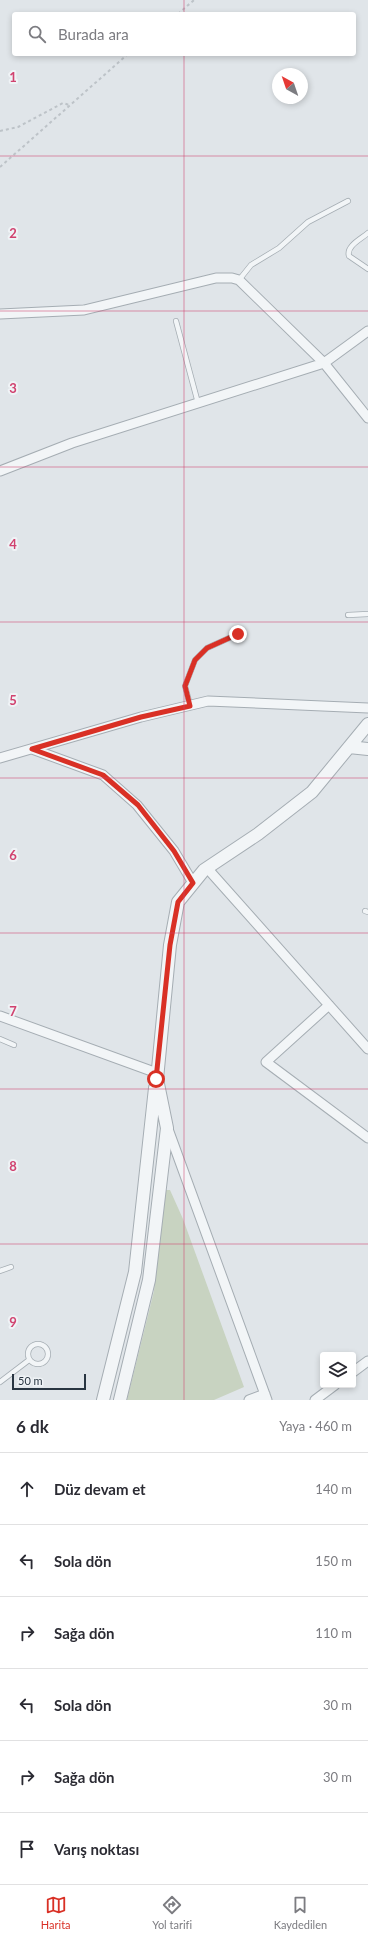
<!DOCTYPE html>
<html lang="tr">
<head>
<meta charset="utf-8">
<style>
  :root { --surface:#fff; --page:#f7f7f7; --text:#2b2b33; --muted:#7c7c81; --line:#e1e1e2; --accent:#d93025 }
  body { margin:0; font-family:Lato,sans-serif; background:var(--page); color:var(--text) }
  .controls { position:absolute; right:12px; bottom:12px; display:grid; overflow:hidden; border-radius:4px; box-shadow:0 2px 6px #0003 }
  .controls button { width:36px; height:36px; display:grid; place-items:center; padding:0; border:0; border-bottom:1px solid var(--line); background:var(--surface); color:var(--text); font:20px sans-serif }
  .compass { position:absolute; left:272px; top:68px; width:36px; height:36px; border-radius:50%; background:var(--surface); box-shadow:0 2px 6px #0003; rotate:320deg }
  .scale { position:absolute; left:12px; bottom:10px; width:74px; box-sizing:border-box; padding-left:4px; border:2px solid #283541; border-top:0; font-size:11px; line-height:14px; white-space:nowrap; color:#283541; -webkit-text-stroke:3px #eff3f6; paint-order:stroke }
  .stop { position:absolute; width:12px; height:12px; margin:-9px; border:3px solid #d93025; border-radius:50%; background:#fff }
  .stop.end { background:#d93025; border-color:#fff; box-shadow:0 1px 4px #0008 }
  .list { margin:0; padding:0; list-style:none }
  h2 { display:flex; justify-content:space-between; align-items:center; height:52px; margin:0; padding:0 16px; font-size:17px }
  h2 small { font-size:13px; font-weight:400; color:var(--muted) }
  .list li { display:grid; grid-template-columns:26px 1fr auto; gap:12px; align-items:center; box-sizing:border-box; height:72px; padding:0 16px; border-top:1px solid var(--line) }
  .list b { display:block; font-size:15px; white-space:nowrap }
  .list em { font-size:13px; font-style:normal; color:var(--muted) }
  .icon { flex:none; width:22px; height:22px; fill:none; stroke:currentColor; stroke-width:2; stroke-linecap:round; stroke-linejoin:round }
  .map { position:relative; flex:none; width:368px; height:1400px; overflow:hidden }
  .search { position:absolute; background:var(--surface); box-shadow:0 2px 6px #0003; left:12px; right:12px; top:12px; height:44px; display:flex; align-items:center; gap:10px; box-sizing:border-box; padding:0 14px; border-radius:4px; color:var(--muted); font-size:15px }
  .sheet { height:484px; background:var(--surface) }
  nav { display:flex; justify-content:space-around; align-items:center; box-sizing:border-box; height:56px; border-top:1px solid var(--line); background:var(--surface); font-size:11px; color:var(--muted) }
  nav a { display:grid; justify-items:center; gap:2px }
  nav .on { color:var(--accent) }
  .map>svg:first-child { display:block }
  .green { fill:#c8d3c1 }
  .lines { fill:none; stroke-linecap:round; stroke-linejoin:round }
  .service-casing { stroke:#a5adb3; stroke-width:6 }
  .minor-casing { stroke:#a5adb3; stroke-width:11 }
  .tertiary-casing { stroke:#a5adb3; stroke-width:14 }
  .path { stroke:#bdc3c8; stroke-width:2; stroke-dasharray:3 3; stroke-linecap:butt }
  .service { stroke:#f2f5f7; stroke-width:4.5 }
  .minor { stroke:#f2f5f7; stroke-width:9 }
  .tertiary { stroke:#f2f5f7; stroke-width:12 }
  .route { stroke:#d93025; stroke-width:5 }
  .grid { fill:none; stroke:#d1426f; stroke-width:1; stroke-opacity:0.55 }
  .grid-label { font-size:13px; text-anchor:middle; font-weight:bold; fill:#d1426f; stroke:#eff3f6; stroke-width:4; stroke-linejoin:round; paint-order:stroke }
</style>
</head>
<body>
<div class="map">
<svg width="368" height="1400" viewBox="0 0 368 1400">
  <rect width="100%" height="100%" fill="#e0e5e9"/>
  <path class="green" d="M163,1190H170L183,1219L244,1387L214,1400H127L154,1291Z"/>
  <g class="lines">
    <g class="service-casing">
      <path id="service" d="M368,233C361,239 346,246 349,256L368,269
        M239,280L251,265L279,248L308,222L348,201
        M176,321L198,403
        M348,615L368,614
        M190,705L185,686L195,660L207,648L238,634
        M365,911L368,912
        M0,1039L14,1045
        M0,1271L11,1267
        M28 1354a10 10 0 1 1 20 0a10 10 0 1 1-20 0Z
        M0,1382L29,1360"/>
    </g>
    <g class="minor-casing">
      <path id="minor" d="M0,314L84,310L216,278H232L239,280L324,363L368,418
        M0,471L72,443L324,363L368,331
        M32,749L103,775L137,805L174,851L193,883
        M0,758L141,717L208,701L368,708
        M207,868L368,1049
        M329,1005L266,1062L368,1138
        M0,1016L157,1073
        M168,1129L267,1400
        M353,1372L368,1361
        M249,1400L265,1394
        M315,1400L335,1385"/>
    </g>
    <g class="tertiary-casing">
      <path id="tertiary" d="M349,747L368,749
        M103,1400L135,1272L155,1088
        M120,1400L149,1280L167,1128L157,1079L170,945L178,902L204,870L258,834L312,792L368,724"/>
    </g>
    <path class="path" d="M178,14L194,0
      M0,131L18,127L63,103L69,105
      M0,167L128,54"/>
    <use href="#service" class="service"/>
    <use href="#minor" class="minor"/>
    <use href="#tertiary" class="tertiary"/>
  </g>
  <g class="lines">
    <path class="route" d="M156,1079L170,945L178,902L193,883L174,851L138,805L103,775L32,749L141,717L190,706L185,686L195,660L207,648L238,634"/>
  </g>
  <path class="grid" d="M184,0V14M184,54V1400M0,156H368M0,311H368M0,467H368M0,622H368M0,778H368M0,933H368M0,1089H368M0,1244H368"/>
  <g class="grid-label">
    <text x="13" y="82">1</text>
    <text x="13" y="238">2</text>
    <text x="13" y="393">3</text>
    <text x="13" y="549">4</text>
    <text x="13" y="705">5</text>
    <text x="13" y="860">6</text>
    <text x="13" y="1016">7</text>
    <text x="13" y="1171">8</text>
    <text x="13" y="1327">9</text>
  </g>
</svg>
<div class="controls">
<button><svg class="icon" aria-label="layers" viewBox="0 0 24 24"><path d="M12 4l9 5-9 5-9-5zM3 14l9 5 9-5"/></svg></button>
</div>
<svg class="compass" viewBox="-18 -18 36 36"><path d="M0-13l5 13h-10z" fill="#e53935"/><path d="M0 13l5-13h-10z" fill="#7c7c81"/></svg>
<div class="scale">50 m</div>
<div class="stop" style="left:156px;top:1079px"></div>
<div class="stop end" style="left:238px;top:634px"></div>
<div class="search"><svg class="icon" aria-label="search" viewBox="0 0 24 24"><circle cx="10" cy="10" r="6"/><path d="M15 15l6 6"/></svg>Burada ara</div>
</div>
<section class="sheet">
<h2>6 dk<small>Yaya · 460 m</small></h2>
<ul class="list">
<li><svg class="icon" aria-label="ahead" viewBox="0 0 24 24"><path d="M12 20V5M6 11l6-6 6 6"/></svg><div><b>Düz devam et</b></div><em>140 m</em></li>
<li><svg class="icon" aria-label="left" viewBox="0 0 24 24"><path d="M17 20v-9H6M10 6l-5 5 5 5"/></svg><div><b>Sola dön</b></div><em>150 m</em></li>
<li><svg class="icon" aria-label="right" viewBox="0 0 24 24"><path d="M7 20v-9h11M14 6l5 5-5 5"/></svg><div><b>Sağa dön</b></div><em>110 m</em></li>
<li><svg class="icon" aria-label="left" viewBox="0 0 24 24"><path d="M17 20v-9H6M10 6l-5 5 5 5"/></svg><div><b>Sola dön</b></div><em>30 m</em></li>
<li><svg class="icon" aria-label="right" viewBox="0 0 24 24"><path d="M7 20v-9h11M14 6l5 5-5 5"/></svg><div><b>Sağa dön</b></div><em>30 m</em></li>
<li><svg class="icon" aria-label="arrive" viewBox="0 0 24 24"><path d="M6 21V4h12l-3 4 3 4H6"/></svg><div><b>Varış noktası</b></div></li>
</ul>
</section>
<nav>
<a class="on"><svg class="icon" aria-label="map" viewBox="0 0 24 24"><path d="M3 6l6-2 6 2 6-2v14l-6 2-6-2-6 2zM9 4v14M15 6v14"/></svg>Harita</a>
<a><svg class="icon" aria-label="directions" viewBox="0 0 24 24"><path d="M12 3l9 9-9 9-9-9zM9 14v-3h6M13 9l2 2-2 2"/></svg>Yol tarifi</a>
<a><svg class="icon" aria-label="saved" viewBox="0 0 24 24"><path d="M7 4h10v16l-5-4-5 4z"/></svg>Kaydedilen</a>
</nav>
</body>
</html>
